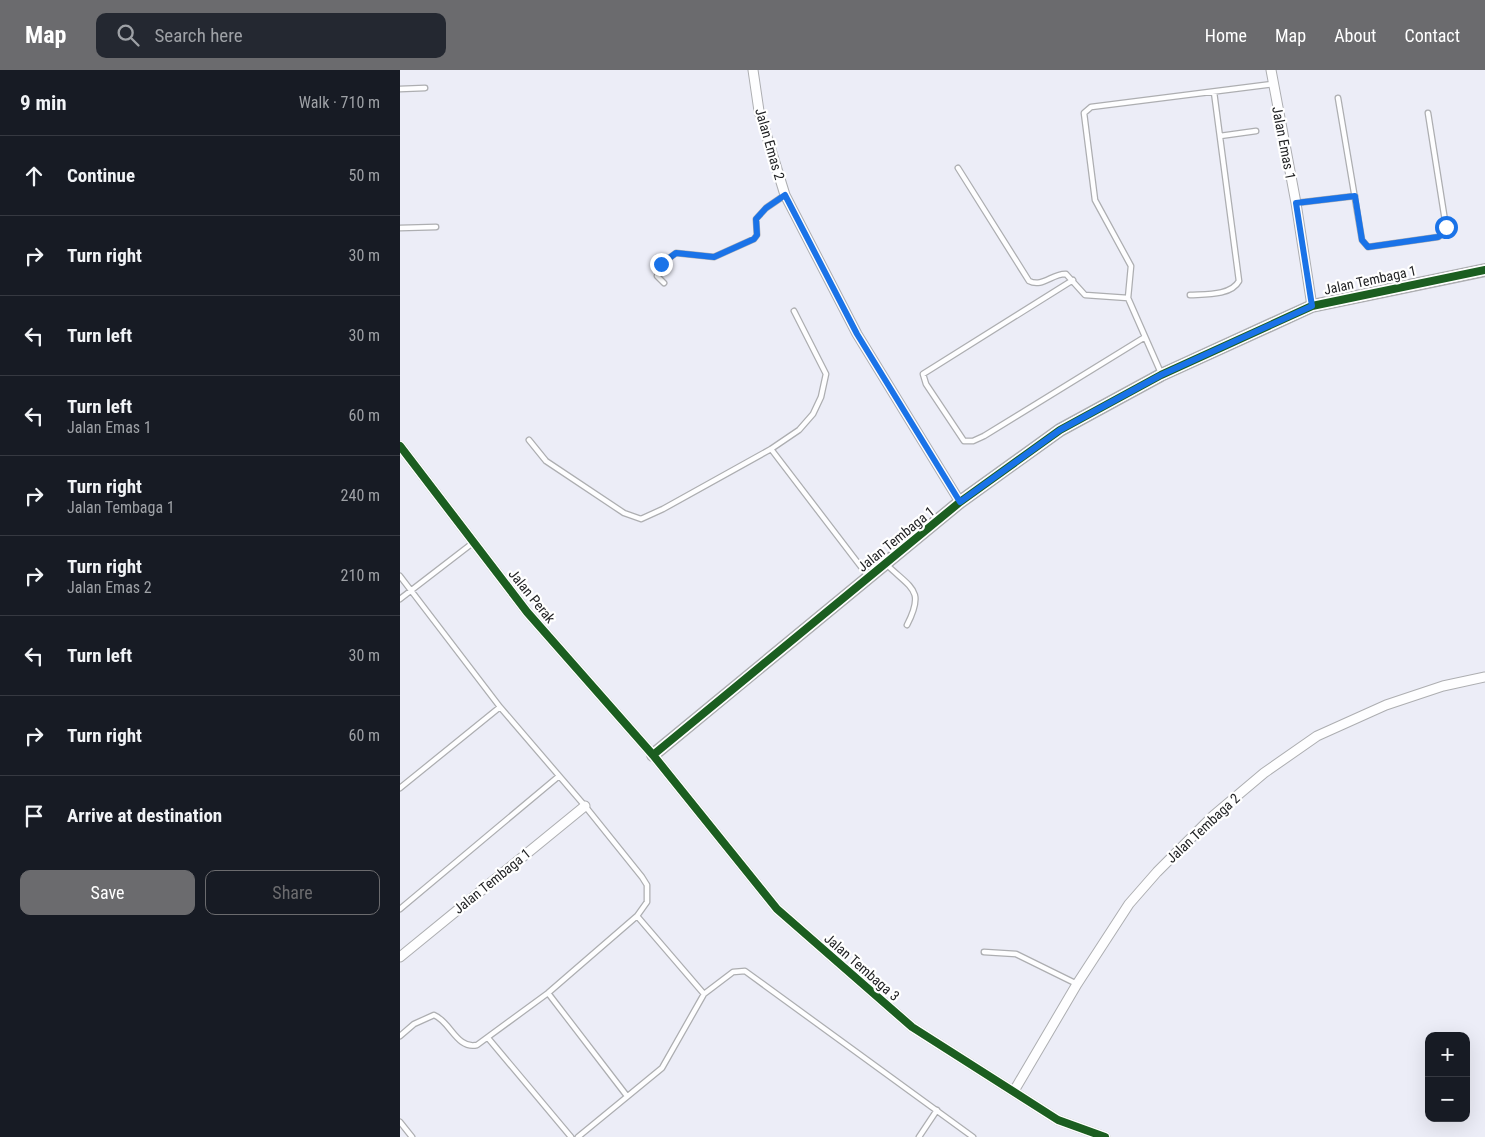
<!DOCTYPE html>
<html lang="en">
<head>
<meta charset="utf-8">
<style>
  :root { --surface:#171b24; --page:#242831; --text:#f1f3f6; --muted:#9ea1a6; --line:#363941; --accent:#6b6b6e }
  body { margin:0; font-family:"Roboto Condensed",sans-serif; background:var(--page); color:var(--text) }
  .controls { position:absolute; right:15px; bottom:15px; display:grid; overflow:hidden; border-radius:10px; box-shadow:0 5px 20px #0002 }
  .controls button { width:45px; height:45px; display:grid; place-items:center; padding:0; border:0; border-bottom:1px solid var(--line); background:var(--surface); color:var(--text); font:25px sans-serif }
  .stop { position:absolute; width:15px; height:15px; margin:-11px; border:4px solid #1a73e8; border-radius:50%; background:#fff }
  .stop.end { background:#1a73e8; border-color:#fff; box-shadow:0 1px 5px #0008 }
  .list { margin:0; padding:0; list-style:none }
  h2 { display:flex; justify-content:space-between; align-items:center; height:65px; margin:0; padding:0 20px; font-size:21px }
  h2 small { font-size:16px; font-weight:400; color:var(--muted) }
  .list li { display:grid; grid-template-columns:32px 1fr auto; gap:15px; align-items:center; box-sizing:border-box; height:80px; padding:0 20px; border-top:1px solid var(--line) }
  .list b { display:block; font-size:19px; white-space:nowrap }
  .list p { margin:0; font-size:16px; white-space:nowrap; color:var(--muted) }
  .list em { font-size:16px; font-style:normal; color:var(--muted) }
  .actions { display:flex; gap:10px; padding:15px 20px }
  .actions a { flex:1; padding:11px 0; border:1px solid var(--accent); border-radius:10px; text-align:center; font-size:18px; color:var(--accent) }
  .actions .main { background:var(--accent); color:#fff }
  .icon { flex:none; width:28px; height:28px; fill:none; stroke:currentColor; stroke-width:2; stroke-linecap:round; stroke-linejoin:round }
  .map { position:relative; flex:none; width:1085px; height:1067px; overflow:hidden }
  header { display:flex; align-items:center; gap:30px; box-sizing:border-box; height:70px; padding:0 25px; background:var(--accent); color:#fff }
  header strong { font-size:24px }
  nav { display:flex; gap:28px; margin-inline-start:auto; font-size:18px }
  .search { width:350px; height:45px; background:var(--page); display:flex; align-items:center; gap:12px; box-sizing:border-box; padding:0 18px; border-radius:10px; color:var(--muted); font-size:19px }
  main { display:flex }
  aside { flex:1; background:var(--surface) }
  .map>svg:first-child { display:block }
  .built { fill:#ecedf7; fill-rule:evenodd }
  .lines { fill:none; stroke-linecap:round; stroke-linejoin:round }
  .service-casing { stroke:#adaeb1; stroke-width:7 }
  .minor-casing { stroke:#adaeb1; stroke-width:11 }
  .tertiary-casing { stroke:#adaeb1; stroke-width:14 }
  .service { stroke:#fefeff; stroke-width:4.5 }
  .minor { stroke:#fefeff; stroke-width:9 }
  .tertiary { stroke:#fefeff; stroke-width:11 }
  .cycleway-casing { stroke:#fff; stroke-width:11 }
  .cycleway { stroke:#1b5e20; stroke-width:8 }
  .route { stroke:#1a73e8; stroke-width:6 }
  .labels { text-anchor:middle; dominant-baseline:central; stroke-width:4.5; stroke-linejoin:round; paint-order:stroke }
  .street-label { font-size:14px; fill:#1e1f21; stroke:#fff }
</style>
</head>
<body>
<header>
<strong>Map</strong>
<div class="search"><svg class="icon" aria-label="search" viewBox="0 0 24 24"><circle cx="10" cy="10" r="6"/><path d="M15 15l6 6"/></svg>Search here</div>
<nav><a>Home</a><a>Map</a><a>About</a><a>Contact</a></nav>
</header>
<main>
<aside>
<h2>9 min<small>Walk · 710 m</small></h2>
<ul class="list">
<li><svg class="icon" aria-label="ahead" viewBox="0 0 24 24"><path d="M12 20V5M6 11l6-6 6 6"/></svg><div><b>Continue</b></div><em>50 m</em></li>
<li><svg class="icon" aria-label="right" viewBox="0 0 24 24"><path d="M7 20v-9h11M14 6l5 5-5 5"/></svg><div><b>Turn right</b></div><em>30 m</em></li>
<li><svg class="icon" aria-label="left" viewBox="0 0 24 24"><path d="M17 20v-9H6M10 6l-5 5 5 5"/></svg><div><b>Turn left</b></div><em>30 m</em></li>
<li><svg class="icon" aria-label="left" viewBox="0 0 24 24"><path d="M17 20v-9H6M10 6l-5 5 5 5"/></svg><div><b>Turn left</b><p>Jalan Emas 1</p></div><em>60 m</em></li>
<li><svg class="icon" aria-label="right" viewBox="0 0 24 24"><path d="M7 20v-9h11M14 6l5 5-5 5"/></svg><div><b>Turn right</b><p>Jalan Tembaga 1</p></div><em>240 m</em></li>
<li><svg class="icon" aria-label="right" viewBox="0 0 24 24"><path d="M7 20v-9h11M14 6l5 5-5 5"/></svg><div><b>Turn right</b><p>Jalan Emas 2</p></div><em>210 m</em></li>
<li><svg class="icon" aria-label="left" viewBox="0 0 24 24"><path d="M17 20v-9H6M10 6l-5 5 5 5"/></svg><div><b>Turn left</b></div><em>30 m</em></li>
<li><svg class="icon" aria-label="right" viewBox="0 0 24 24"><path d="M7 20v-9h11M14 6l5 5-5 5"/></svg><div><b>Turn right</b></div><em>60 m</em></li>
<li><svg class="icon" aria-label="arrive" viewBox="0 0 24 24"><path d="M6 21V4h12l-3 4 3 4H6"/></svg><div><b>Arrive at destination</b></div></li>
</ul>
<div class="actions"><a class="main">Save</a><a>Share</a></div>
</aside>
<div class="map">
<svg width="1085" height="1067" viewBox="0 0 1085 1067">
  <rect width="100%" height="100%" fill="#f9f9fd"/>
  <path class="built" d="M0,0H1085V1067H0ZM1029,966H1066V1048H1029Z"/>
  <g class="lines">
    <g class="service-casing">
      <path id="service" d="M0,19L25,18
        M938,28L962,170L968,177L1038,167L1044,163L1046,157L1028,43
        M820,66L856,61
        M558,98L629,211C642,218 653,203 666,204L685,225L728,228
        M896,133L955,126
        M0,158L36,157
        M673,210L523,304L526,314L564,371H573L584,366L745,267
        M264,213L257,206L261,194L276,183L314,187L354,169L357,165L356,149L366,138L385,125
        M790,225C804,224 831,226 839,211L814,22
        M761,303L728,228L731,196L695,130L684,43L691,37L873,14
        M129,370L146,391L224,443L241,449L263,439L371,379L399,360L413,344L421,327L426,304L394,241
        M371,379L468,506
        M487,495C512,519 525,520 507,555
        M0,506L100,637L185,736L242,807L247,815V832L237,846L148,923L77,975C57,980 50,951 34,945L14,954L0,966
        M0,529L74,472
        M0,718L100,637
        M0,839L159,706
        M237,846L304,924
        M584,882L616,884L677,914
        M148,923L227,1026
        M88,968L171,1067
        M0,1052L12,1067
        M178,1067L262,998L304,924L333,902L345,901L573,1067
        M519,1067L537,1040"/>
    </g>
    <g class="minor-casing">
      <path id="minor" d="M353,0L359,41L385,125L457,264L560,432
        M871,0L896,133L912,236
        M0,376L127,542L253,685L377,839L512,957L658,1050L705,1067
        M0,887L185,736
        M614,1021L677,914L729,834L757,802L813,746L864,703L917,666L986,635L1043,616L1085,607"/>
    </g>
    <g class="tertiary-casing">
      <path id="tertiary" d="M253,685L560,432L660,360L761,305L912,236L1085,200"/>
    </g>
    <use href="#service" class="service"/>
    <use href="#minor" class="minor"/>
    <use href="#tertiary" class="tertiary"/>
    <g class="cycleway-casing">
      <path id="cycleway" d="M0,376L127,542L253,685L377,839L512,957L658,1050L705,1067
        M253,685L560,432L660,360L761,305L912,236L1085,200"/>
    </g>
    <use href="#cycleway" class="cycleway"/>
  </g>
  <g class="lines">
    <path class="route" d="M261,194L276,183L314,187L354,169L357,165L356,149L366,138L385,125L457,264L560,432L660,360L761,305L912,236L896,133L955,126L962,170L968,177L1038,167L1044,163L1046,157"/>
  </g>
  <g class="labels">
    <g class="street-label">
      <text transform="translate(884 73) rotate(79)">Jalan Emas 1</text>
      <text transform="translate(370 74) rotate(74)">Jalan Emas 2</text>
      <text transform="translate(970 210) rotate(-12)">Jalan Tembaga 1</text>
      <text transform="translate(496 469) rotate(-39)">Jalan Tembaga 1</text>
      <text transform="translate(132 526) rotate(51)">Jalan Perak</text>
      <text transform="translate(803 758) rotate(-43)">Jalan Tembaga 2</text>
      <text transform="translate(92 811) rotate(-39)">Jalan Tembaga 1</text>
      <text transform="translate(462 897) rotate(41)">Jalan Tembaga 3</text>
    </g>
  </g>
</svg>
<div class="controls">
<button>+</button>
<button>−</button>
</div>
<div class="stop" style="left:1046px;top:157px"></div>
<div class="stop end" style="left:261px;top:194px"></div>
</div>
</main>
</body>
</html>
